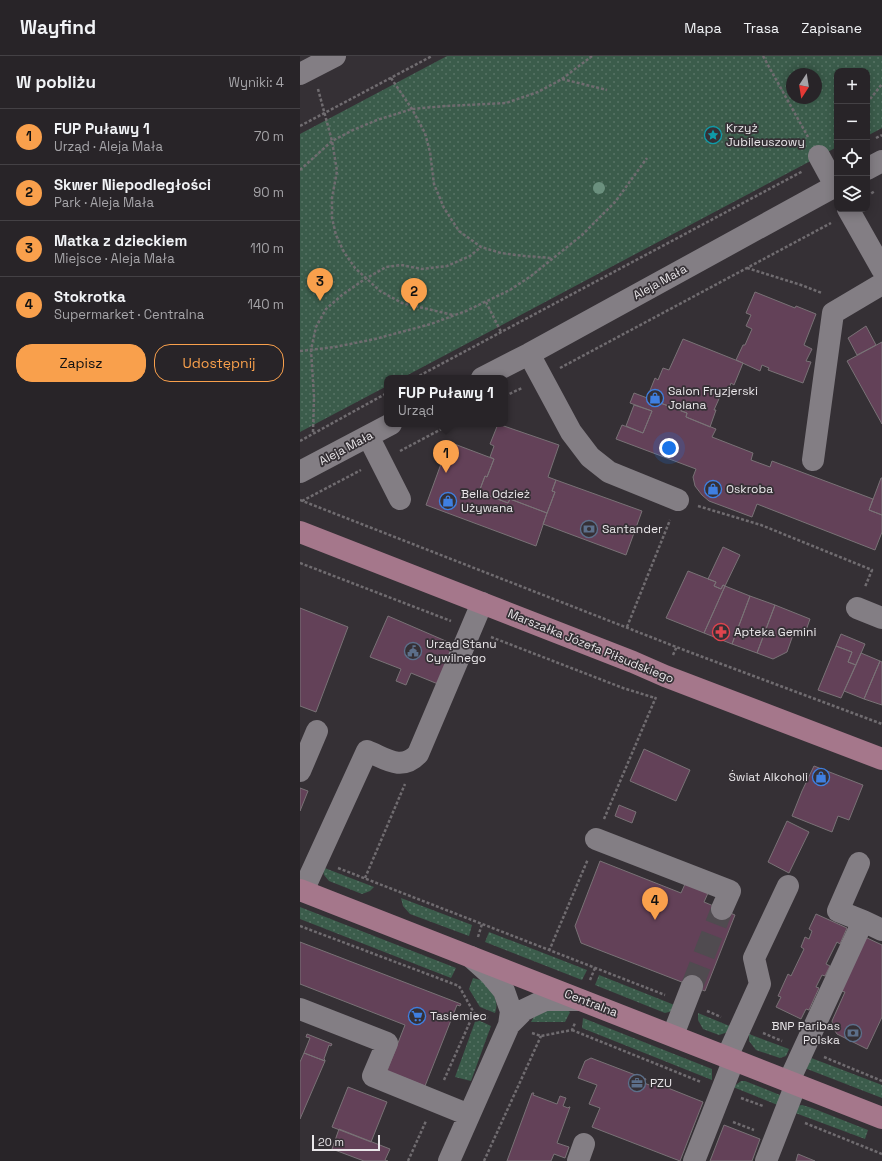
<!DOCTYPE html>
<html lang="pl">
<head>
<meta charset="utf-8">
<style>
  :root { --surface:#282428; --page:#302c30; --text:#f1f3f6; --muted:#a5a4a8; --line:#444145; --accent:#f9a04c }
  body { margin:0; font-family:"Space Grotesk",sans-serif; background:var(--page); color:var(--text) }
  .controls { position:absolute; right:12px; top:12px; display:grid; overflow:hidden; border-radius:8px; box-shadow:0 2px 10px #0003 }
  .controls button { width:36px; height:36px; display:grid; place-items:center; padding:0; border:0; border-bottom:1px solid var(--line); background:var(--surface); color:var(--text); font:20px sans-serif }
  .compass { position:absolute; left:486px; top:12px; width:36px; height:36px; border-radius:50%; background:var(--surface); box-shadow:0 2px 10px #0003; rotate:192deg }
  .scale { position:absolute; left:12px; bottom:10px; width:68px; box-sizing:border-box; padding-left:4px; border:2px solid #e9e6e9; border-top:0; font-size:11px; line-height:14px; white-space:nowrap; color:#e9e6e9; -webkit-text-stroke:3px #353035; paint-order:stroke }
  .you { position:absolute; left:369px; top:392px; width:14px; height:14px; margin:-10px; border:3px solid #fff; border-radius:50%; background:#1a73e8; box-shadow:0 0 0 6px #1a73e833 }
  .badge { display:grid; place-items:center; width:26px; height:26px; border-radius:50%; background:var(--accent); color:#111; font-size:13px; font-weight:700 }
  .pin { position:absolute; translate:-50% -33px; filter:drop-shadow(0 1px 2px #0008) }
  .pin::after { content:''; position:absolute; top:21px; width:14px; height:12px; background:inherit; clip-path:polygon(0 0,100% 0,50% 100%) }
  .popup { position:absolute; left:84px; top:319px; width:124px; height:52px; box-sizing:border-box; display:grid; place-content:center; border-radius:8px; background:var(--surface); filter:drop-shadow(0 1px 3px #0005); font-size:13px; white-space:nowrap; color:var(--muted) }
  .popup b { font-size:15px; color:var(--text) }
  .popup::after { content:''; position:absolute; left:50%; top:100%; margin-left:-8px; border:8px solid transparent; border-top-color:var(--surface) }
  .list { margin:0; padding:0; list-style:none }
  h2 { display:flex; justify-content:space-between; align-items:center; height:52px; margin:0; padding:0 16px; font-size:17px }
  h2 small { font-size:13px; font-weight:400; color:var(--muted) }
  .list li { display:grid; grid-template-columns:26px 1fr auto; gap:12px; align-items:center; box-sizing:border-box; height:56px; padding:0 16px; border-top:1px solid var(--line) }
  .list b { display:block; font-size:15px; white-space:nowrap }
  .list p { margin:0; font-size:13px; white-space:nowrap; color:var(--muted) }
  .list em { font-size:13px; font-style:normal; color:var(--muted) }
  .actions { display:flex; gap:8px; padding:12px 16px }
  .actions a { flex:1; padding:9px 0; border:1px solid var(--accent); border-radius:16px; text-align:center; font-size:14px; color:var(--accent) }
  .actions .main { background:var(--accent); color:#111 }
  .icon { flex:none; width:22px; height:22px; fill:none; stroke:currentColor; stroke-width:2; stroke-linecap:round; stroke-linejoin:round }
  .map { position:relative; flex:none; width:582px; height:1105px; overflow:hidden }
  header { display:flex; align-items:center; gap:24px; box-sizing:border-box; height:56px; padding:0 20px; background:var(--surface); border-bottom:1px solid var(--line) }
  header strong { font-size:19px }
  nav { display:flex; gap:22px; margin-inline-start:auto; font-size:14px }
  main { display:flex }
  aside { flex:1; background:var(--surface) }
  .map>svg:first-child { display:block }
  .grass { fill:url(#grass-dots); fill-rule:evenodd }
  .building { fill:#634158; stroke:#797276 }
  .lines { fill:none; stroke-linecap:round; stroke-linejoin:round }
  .minor-tunnel { stroke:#504b50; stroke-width:22; stroke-dasharray:22 11; stroke-linecap:butt }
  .path { stroke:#706c70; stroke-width:2.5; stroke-dasharray:3 2; stroke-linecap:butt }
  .minor { stroke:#837e84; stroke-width:22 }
  .major { stroke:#a5778b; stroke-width:22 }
  .tree { fill:#6b907e }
  .labels { text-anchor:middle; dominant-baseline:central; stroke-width:3.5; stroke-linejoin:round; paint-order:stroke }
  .poi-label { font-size:12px; fill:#e9e6e9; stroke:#353035; text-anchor:start }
  .street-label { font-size:12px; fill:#e9e6e9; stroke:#353035 }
</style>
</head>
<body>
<header>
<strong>Wayfind</strong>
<nav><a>Mapa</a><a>Trasa</a><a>Zapisane</a></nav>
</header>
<main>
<aside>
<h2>W pobliżu<small>Wyniki: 4</small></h2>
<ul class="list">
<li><span class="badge">1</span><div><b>FUP Puławy 1</b><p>Urząd · Aleja Mała</p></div><em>70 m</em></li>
<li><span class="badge">2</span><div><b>Skwer Niepodległości</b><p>Park · Aleja Mała</p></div><em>90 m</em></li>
<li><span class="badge">3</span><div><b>Matka z dzieckiem</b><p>Miejsce · Aleja Mała</p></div><em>110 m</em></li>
<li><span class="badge">4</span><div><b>Stokrotka</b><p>Supermarket · Centralna</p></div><em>140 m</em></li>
</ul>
<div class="actions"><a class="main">Zapisz</a><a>Udostępnij</a></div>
</aside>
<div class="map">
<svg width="582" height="1105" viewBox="0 0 582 1105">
  <defs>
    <pattern id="grass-dots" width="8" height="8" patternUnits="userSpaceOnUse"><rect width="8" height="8" fill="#3b5c4b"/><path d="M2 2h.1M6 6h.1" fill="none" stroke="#577365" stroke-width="1.8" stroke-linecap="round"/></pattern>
  </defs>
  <rect width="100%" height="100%" fill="#353035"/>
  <path class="grass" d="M147,0H582V72L567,80V15H537V91L102,322H87V330L0,376V78ZM492,18H516V42H492Z
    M22,811L74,831L70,835L62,838L29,825L24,819Z
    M101,842L172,869L169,880L110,858L103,850Z
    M0,851L156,912L151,922L0,863Z
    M189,876L287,914L282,924L185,886Z
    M299,919L377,950L373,955L365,957L295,929Z
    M173,922L184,925C191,935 200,943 195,957L180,951L169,933Z
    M250,953L267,954L270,956L265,966H231L235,959Z
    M398,957L432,971L428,976L419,979L403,973L398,964Z
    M283,962L412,1013V1024L282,972Z
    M176,963L191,970L171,1025L155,1021Z
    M449,978L489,993L486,1000L480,1002L456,994L449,985Z
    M506,1000L582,1029V1042L502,1011Z
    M441,1025H445L480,1039V1050L433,1031Z
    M502,1049L512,1052L568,1074L565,1083L490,1055L496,1050Z"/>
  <path class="building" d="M455,236L495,252L496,250L516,258L504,289L512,293L506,305L511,306L503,327L468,314L469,312L462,309L460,315L436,304L443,289H445L452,273L446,270L451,259L446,257Z
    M566,270L576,289L557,299L548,282Z
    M383,283L443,307L434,329L431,327L427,338L422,336L414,354H416L410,371L386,361L387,357L347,342L355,322L358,324L363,312L369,314Z
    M582,286V368L547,305Z
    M334,337L387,357L386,361L416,373L412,381L453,397L451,404L470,411L472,405L573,443L569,454L582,459V476L575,494L457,448L452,461L409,445L402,439L395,430L393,421L396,413L316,383L322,369L343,377L352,355L330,347Z
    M334,349L352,355L343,377L326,370Z
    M198,368L259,389L248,421L256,424L252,435L255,436L247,457L210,443L208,447L179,436L185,420L187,421L194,403L190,401L194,390L190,388Z
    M149,386L194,403L187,421L185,420L179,436L208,447L210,443L247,457L236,490L126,449Z
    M581,422H582V459L569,454Z
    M256,424L342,455L326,499L243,468L255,436L252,435Z
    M423,491L440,499L425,530L423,529L421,533L414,530L416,526L408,523Z
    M388,515L416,526L414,530L421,533L423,529L425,530L404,577L366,562Z
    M425,530L450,540L432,588L404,577Z
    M450,540L475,549L457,597L432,588Z
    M475,549L510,563L504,580L494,576L487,596L473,603L457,597Z
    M0,552L48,571L16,656L0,650Z
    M88,560L155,589L138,628L111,617L106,629L96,625L101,613L70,601Z
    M541,578L565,588L556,609L548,606L552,596L536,590Z
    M536,590L552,596L548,606L556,609L541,642L518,634Z
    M561,597L580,605L564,643L544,635Z
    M580,605L582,606V649L564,643Z
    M344,693L390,714L376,745L330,725Z
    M514,710L563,729L549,764L538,760L532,776L492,760L502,735Z
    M0,732L8,735L0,755Z
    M319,749L336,756L332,767L315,760Z
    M487,765L509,776L489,817L468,806Z
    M300,805L381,837L385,828L408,837L404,846L435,859L405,935L281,887L275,870Z
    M516,858L547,872L540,888L537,886L526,908L530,910L525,920L522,919L516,931L519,932L509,954L506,953L501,963L476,951L481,941L478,940L488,918L491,920L504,893L501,891L505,881L509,883L512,875L509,873Z
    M565,881L582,889V961L567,993L537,978L533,972L532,965L545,936L541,935Z
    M0,886L161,948L160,950L157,949L125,1030L87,1015L105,969L0,928Z
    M7,978L32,988L31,990L29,989L24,1003L25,1004V1005L4,997L10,982L6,981Z
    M4,997L25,1005L0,1063V1006Z
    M291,1002L346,1023L344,1027L352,1030L353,1026L403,1046L380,1105L292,1071L300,1052L289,1048L297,1029L278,1022L285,1005Z
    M48,1031L87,1046L71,1086L32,1071Z
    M232,1037H234L233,1039L257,1048L260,1040L266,1042L263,1050L268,1052L269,1051H270L257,1087L269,1091L265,1102L254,1098L251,1105H207Z
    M424,1069L460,1083L452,1105H410Z
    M39,1073L90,1093L85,1104L88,1105H64L32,1093Z
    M498,1098L515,1105H496Z"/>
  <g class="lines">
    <path class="minor-tunnel" d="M392,930L422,853"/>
    <path class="path" d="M463,0L508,81
      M91,22L112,53L125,77L130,96L134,128L144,152L159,175L181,191L201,197L224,200L252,202
      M262,23L292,0
      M18,33L32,85L37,115L32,142V162L36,179L44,196L55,212L80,235L102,247L153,259
      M567,47L582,28
      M0,70L132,0
      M576,82L582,79
      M0,114L32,85L53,74L77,64L112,53L145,50L206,47L238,36L262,23L307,34
      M567,140L575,135
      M447,212L501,229L522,237
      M186,246L201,276
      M0,295L35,291L75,283L131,268L166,255L210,234L231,220L282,179L315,146L347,102
      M260,312L531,167
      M115,322L503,115
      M205,340L222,332
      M13,376L14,341L11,294L16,271L26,253L42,239L65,223L86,211L101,209L122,213L147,210L170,200L181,191
      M0,385L87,337
      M100,395L151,368
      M0,444L384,594L582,668
      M2,445L61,414
      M398,450L461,469L572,514L565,531
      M0,507L151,565
      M327,571L370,464
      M191,581L323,632L355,642
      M373,599L377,590
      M304,763L356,641
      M38,812L365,939
      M65,822L105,728
      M0,870L159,930L174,957L188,962
      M178,881L182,868
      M249,895L288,803
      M290,924L295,912
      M407,955L421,961
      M272,974L401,1026
      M232,977L241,980L272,974L275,967
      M463,977L482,985
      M524,1001L582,1025
      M144,1024L174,957
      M441,1042L463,1050
      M433,1066L454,1074
      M505,1067L582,1098
      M108,1105L126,1065
      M184,1105L241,980"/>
    <path class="minor" d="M0,18L35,0
      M519,100L537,133
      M567,113L582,105
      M548,153L582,213
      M229,298L271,376L290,401L309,416L378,444
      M182,322L229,298L537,129
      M68,380L100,443
      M513,404L533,257L582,228
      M0,416L91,368
      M557,552L582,562
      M0,715L17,675
      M296,783L430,835L422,853
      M559,807L538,855L563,865
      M3,835L67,695C85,702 101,716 118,698L182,547
      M0,953L87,987L73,1020L169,1059
      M209,969L224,954L245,944H279
      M373,979L392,930
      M427,1001L460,928L454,902L488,830
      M489,1025L563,865L582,874
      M149,1105L209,969L211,955L204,935L190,918L171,901
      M278,1105L284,1088
      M394,1105L434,1003
      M466,1105L496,1028"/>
    <path class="major" d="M0,476L333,606L365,620L582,703
      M0,834L582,1062"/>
  </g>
  <circle class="tree" cx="299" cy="132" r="6"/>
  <defs>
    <g id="sight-ring" transform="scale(0.9)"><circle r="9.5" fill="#353035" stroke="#0f9aa8" stroke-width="1.5"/><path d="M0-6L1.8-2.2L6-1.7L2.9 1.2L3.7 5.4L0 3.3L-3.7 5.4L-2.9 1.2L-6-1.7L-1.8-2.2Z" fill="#0f9aa8"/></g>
    <g id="shop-ring" transform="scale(0.9)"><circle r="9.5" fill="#353035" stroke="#3f7fe0" stroke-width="1.5"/><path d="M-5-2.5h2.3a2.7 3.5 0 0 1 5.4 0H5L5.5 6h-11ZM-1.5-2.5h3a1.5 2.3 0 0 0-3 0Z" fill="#3f7fe0"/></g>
    <g id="bank-ring" transform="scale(0.9)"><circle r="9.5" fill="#353035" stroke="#5c6f8a" stroke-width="1.5"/><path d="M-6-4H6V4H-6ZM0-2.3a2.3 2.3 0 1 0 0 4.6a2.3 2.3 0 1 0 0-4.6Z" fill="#5c6f8a"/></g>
    <g id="pharmacy-ring" transform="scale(0.9)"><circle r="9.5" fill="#353035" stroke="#e0444e" stroke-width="1.5"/><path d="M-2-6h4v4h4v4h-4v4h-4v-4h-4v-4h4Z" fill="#e0444e"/></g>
    <g id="civic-ring" transform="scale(0.9)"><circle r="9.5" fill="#353035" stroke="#5c6f8a" stroke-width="1.5"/><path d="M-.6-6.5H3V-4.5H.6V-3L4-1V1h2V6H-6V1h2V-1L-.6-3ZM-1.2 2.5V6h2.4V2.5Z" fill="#5c6f8a"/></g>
    <g id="supermarket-ring" transform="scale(0.9)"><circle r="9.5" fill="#353035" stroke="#3f7fe0" stroke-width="1.5"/><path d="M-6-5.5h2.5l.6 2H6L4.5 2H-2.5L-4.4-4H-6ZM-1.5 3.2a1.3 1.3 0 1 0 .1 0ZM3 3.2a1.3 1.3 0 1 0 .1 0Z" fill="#3f7fe0"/></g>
    <g id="office-ring" transform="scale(0.9)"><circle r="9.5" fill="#353035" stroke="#5c6f8a" stroke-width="1.5"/><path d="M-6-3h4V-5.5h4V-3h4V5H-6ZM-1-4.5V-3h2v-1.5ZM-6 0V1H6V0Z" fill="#5c6f8a"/></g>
  </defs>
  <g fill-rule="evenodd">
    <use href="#sight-ring" x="413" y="79"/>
    <use href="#shop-ring" x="355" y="342"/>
    <use href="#shop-ring" x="413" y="433"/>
    <use href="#shop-ring" x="148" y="445"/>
    <use href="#bank-ring" x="289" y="473"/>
    <use href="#pharmacy-ring" x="421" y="576"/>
    <use href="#civic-ring" x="113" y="595"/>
    <use href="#shop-ring" x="521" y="721"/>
    <use href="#supermarket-ring" x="117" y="960"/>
    <use href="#bank-ring" x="553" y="977"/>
    <use href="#office-ring" x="337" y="1027"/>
  </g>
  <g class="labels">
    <g class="poi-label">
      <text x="426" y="72">Krzyż<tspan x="426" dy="14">Jubileuszowy</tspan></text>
      <text x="368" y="335">Salon Fryzjerski<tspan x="368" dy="14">Jolana</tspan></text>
      <text x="426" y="433">Oskroba</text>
      <text x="161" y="438">Bella Odzież<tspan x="161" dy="14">Używana</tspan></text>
      <text x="302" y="473">Santander</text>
      <text x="434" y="576">Apteka Gemini</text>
      <text x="126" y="588">Urząd Stanu<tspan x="126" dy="14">Cywilnego</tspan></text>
      <text x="508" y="721" text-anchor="end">Świat Alkoholi</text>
      <text x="130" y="960">Tasiemiec</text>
      <text x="540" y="970" text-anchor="end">BNP Paribas<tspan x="540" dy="14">Polska</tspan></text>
      <text x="350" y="1027">PZU</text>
    </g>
    <g class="street-label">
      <text transform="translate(360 226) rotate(-29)">Aleja Mała</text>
      <text transform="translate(46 392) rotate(-28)">Aleja Mała</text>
      <text transform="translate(291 590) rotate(22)">Marszałka Józefa Piłsudskiego</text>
      <text transform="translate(291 947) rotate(21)">Centralna</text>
    </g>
  </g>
</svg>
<div class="controls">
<button>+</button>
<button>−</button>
<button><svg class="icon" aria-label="locate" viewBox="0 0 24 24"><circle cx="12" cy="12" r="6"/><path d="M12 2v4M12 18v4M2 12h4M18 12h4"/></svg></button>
<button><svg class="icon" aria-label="layers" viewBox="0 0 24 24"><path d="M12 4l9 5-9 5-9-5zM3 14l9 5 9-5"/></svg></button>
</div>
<svg class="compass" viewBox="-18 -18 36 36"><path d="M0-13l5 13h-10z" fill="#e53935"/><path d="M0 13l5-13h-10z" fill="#a5a4a8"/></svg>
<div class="scale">20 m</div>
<div class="you"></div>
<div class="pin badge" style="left:146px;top:417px">1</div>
<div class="popup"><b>FUP Puławy 1</b>Urząd</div>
<div class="pin badge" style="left:114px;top:255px">2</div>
<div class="pin badge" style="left:20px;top:245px">3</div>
<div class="pin badge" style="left:355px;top:864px">4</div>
</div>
</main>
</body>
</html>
